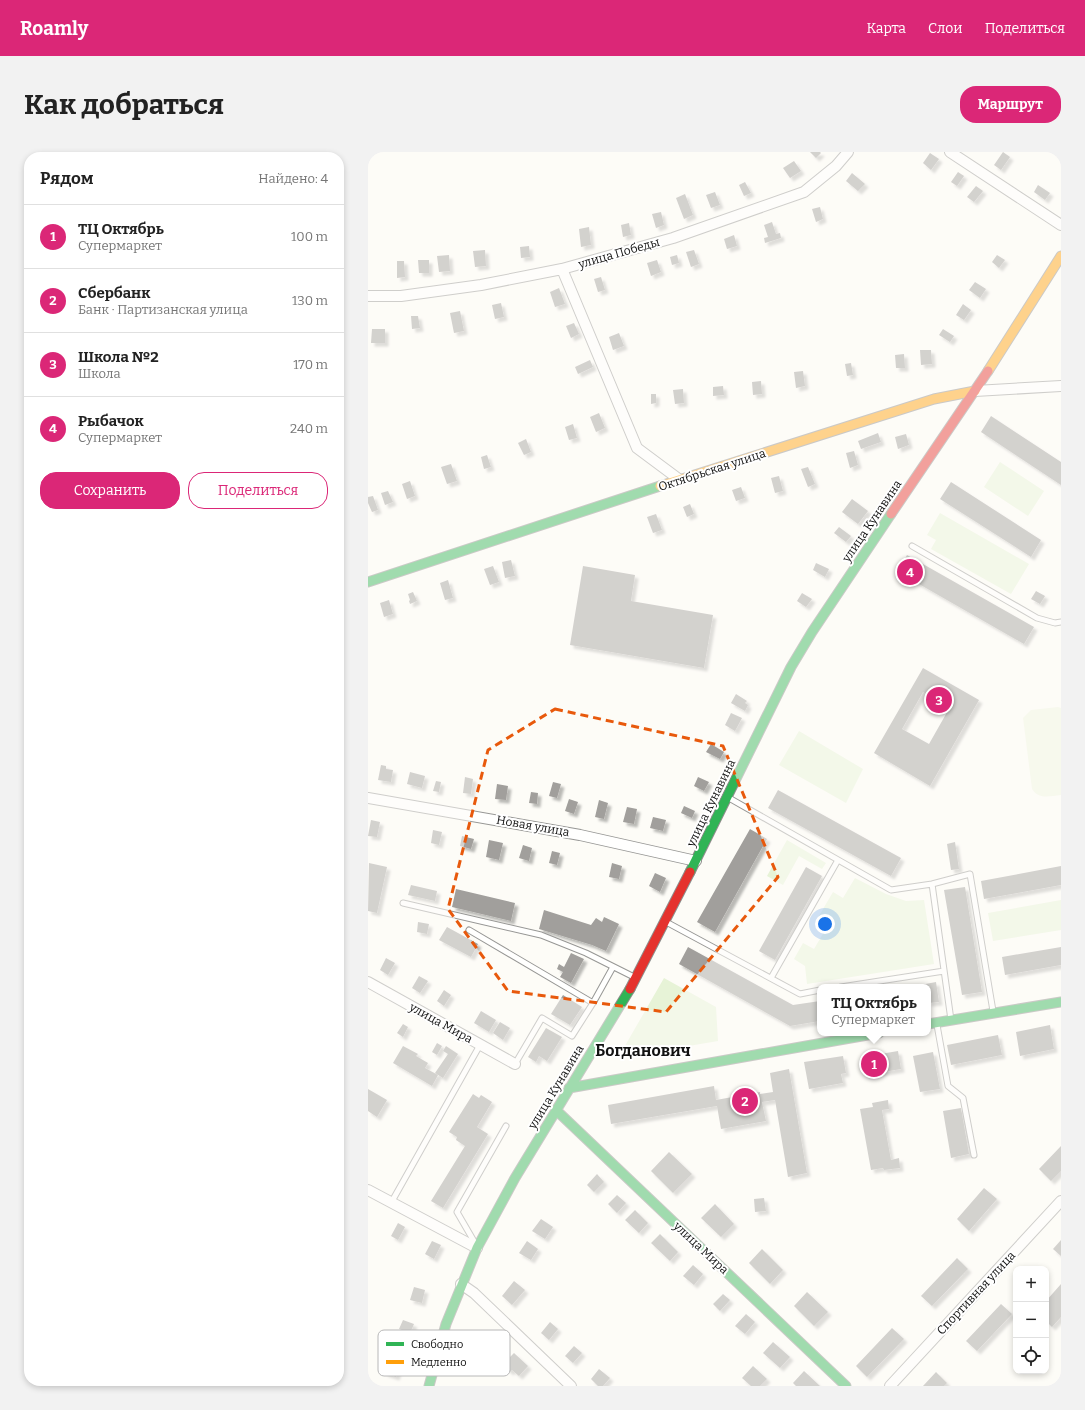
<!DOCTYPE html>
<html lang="ru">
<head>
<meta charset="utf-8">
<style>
  :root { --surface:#fff; --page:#f2f2f2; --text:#222; --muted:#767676; --line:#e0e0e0; --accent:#db2777 }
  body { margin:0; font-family:Bitter,serif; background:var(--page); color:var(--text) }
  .controls { position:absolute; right:12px; bottom:12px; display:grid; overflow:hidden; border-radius:8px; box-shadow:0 2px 6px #0003 }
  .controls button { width:36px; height:36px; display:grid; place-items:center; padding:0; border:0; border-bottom:1px solid var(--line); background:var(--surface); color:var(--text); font:20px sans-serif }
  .you { position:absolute; left:457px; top:772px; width:14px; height:14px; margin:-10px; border:3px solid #fff; border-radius:50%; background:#1a73e8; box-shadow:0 0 0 6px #1a73e833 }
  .badge { display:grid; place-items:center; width:26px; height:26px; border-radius:50%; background:var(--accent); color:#fff; font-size:13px; font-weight:700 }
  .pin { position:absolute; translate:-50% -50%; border:2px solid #fff; box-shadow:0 1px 4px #0006 }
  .popup { position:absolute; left:449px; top:832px; width:114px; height:52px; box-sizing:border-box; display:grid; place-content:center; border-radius:8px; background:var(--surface); filter:drop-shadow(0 1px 3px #0005); font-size:13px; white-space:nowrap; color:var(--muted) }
  .popup b { font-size:15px; color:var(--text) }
  .popup::after { content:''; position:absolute; left:50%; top:100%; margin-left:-8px; border:8px solid transparent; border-top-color:var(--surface) }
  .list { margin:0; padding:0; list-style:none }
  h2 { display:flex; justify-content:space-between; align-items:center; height:52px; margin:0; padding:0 16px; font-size:17px }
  h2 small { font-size:13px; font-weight:400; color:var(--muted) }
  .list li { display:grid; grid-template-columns:26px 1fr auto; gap:12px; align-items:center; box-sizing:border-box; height:64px; padding:0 16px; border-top:1px solid var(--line) }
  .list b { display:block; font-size:15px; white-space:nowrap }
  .list p { margin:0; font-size:13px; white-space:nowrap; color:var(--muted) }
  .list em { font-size:13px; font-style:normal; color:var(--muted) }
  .actions { display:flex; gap:8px; padding:12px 16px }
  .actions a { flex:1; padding:9px 0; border:1px solid var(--accent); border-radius:16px; text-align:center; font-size:14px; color:var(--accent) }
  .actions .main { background:var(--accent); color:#fff }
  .icon { flex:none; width:22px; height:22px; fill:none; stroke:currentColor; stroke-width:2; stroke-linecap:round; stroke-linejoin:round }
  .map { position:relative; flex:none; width:693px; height:1234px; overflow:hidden; border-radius:16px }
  header { display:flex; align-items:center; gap:24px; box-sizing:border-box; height:56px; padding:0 20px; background:var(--accent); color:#fff }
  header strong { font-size:19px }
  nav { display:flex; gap:22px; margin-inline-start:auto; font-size:14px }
  .intro { display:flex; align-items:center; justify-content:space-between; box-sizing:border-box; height:96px; padding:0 24px }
  h1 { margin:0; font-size:28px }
  .button { padding:10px 18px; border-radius:16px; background:var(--accent); color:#fff; font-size:14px; font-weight:700 }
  main { display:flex; gap:24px; padding:0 24px }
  aside { flex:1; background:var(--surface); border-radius:16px; box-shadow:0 2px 6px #0003 }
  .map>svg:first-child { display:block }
  .green { fill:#e7f3d7 }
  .pitch { fill:#f0f6e1 }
  .building { fill:#a19f9c; fill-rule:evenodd; filter:url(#shadow) }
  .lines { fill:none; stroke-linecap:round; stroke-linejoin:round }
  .lane-casing { stroke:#979795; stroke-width:7 }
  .street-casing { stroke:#979795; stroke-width:12 }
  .fast-casing { stroke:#8e8d8b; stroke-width:11 }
  .slow-casing { stroke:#8e8d8b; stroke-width:11 }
  .jam-casing { stroke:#8e8d8b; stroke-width:11 }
  .lane { stroke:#fffffe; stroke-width:5 }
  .street { stroke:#fffffe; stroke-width:10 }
  .fast { stroke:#30b455; stroke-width:9 }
  .slow { stroke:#ff9f0a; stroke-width:9 }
  .jam { stroke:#e5322d; stroke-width:9 }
  .marked { fill:none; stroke:#e8590c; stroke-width:3; stroke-dasharray:8 5; stroke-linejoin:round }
  .labels { text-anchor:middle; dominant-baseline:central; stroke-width:4; stroke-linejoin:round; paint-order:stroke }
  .street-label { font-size:12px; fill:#111; stroke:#fff }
  .district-label { font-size:16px; font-weight:bold; fill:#111; stroke:#fff }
  .key { fill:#fff; stroke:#b8b8b8; stroke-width:1 }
  .key-label { font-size:11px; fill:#111 }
</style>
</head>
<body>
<header>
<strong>Roamly</strong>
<nav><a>Карта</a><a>Слои</a><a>Поделиться</a></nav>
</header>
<div class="intro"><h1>Как добраться</h1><a class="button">Маршрут</a></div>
<main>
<aside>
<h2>Рядом<small>Найдено: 4</small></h2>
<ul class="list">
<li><span class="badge">1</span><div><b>ТЦ Октябрь</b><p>Супермаркет</p></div><em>100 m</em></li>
<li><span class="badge">2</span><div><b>Сбербанк</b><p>Банк · Партизанская улица</p></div><em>130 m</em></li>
<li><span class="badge">3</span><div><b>Школа №2</b><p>Школа</p></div><em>170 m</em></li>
<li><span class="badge">4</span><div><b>Рыбачок</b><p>Супермаркет</p></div><em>240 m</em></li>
</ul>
<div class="actions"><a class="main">Сохранить</a><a>Поделиться</a></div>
</aside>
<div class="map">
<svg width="693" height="1234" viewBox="0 0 693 1234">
  <defs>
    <filter id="shadow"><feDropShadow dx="3.5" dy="3.5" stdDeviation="1" flood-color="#0004"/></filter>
  </defs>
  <rect width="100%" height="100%" fill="#fdfcf7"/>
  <path class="green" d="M632,310L676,339L660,364L616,335Z
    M572,361L661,412L643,442L563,397L568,388L559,383Z
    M431,579L495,617L478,651L411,613Z
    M419,688L458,711L454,717L431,704L415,733L399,724Z
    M487,726L518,742L538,749L556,748L566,812L439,832L437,814L426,807L435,791L446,797L459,775L448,769L465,740L475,746Z
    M693,748V778L625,789L620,761Z
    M296,826L348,855L350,889L250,906Z"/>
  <path class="pitch" d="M690,555L693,556V643C682,644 671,648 664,637L655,566L663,558Z"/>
  <path class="building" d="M442,0H452L453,1L448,6Z
    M635,0L642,5L633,18L626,13Z
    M562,1L571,7L563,18L555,11Z
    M426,9L433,19L422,26L415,16Z
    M590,20L596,24L589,34L583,30Z
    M484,21L497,32L490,39L478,29Z
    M377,30L383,41L376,44L371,33Z
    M670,33L682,41L677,48L666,40Z
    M608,34L615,39L606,50L599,45Z
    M347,40L352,53L343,56L338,43Z
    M317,42L325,63L316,67L308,46Z
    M452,55L455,67L448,70L444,57Z
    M293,60L296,73L288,76L284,62Z
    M404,70L408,82L412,81L413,86L397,91L396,86L400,85L396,73Z
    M261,71L263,83L255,85L253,73Z
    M221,75L223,93L213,95L211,77Z
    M366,83L369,94L359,97L356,87Z
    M161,94L162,105L153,106L152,95Z
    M117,98L118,114L107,115L105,99Z
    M326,98L331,112L323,115L318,100Z
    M81,103L82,119L71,120L69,104Z
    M309,103L311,111L304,113L302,105Z
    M629,103L637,108L631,116L624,110Z
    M50,108H61V121H51Z
    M289,108L293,120L283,124L279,111Z
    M29,109H36L37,125L29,126Z
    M233,125L237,138L230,140L226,127Z
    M607,130L618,137L612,146L601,138Z
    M191,136L197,152L187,155L182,140Z
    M133,151L136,165L127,167L124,153Z
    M595,152L603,158L596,168L588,163Z
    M92,159L96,179L86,181L82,161Z
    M43,164H50L52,176L44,177Z
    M206,171L211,182L203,186L198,174Z
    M4,177H17V191H3Z
    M575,177L586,184L582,190L571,183Z
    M251,181L256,194L245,198L241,185Z
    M552,198H563L564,212L553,213Z
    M536,202L537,216H528L527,203Z
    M222,208L225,215L210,222L207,215Z
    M483,211L485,223L479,224L477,212Z
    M435,219L437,234L428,236L426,220Z
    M393,229L394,242L385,243L384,230Z
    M355,234L356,243L345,244V235Z
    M315,237L316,251L307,252L305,238Z
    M283,242H288V251L283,252Z
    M231,261L237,276L228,280L222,265Z
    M623,264L693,310V333L613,280Z
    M205,272L209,286L201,288L197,275Z
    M510,281L513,290L493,297L490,289Z
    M538,282L541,293L530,297L527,285Z
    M158,287L163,300L156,303L150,291Z
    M486,299L490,313L482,316L478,301Z
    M119,303L123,315L116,317L113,305Z
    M83,312L89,329L79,332L73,315Z
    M440,315L447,332L440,335L433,317Z
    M411,324L415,339L407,341L403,326Z
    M42,329L47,344L39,347L34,332Z
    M583,330L673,388L663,405L572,347Z
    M373,335L377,346L368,349L364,338Z
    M20,339L25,350L17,353L13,341Z
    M5,344L10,358L4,360L0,351V345Z
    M484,347L500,359L490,372L474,360Z
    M322,352L326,362L319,365L315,355Z
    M288,362L294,378L285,381L279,365Z
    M471,375L483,384L478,390L466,381Z
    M539,403L666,475L656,492L530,420Z
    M143,408L147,424L137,426L134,410Z
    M448,411L461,417L457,425L445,418Z
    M125,414L131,430L122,433L116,417Z
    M215,414L267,423L263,449L345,463L336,516L202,493Z
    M80,428L85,446L77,448L72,431Z
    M668,439L677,444L672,452L663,447Z
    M45,440L49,449L42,452L41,449L42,448L40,442Z
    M434,441L444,447L438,455L429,449Z
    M21,448L25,462L16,465L12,451Z
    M555,516L611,548L562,634L506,601ZM555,540L582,555L561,592L534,577Z
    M368,542L379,549L377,551L380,553L377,559L363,551Z
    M363,561L374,566L367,579L357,573Z
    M343,592L356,600L352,607L338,600Z
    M13,613L18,614V617L25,618L23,630L10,628Z
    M42,620L57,624L54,636L39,632Z
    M97,625L105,627L103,642L95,641Z
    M330,625L341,630L336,639L326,634Z
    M68,629L73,630L71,640L65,639Z
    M185,630L193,632L189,646L181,644Z
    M129,632L140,634L138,648L127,647Z
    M410,638L533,706L523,724L400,656Z
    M163,640L170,641L169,652L161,651Z
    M201,647L210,650L206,662L197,659Z
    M231,648L240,651L236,667L227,665Z
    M316,654L327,659L324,666L313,661Z
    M259,655L269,657L266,672L255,670Z
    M285,665L298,668L295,679L282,676Z
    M3,668L12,670L9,685L0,684Z
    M382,677L399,687L347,780L329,770Z
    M65,678L74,680L71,693L63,691Z
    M94,684L106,687L103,697L92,694Z
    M121,688L135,691L131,708L118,705Z
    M587,690L591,717L583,718L579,692Z
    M155,693L164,696L161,709L151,706Z
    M184,699L192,701L189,713L181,711Z
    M1,711L19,715L9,761L0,759Z
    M244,711L254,714L251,727L241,725Z
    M693,714V733L616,747L613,729Z
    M438,715L454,724L407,808L391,799Z
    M287,721L298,726L292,740L281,734Z
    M43,733L69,739L67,749L40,743Z
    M597,735L614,840L594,843L576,738Z
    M88,737L147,751L143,769L84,755Z
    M176,758L223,773L228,766L234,770L236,765L251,772L238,799L224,793L171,777Z
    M50,770L61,772L59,782L49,780Z
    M79,775L110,792L103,805L71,788Z
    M320,795L425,853L452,849V869L422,874L311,812Z
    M693,795V813L637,823L634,805Z
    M203,801L216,807L203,831L192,825L195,820L189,817L191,812L196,815Z
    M18,806L27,811L20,823L12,818Z
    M51,824L60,829L52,841L44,836Z
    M568,830L571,850L560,851V835H542Z
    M76,838L83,843L76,854L69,849Z
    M195,843L214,855L202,873L183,862Z
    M113,859L128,868L121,880L106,871Z
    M132,870L142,876L135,888L125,881Z
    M35,872L40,875L35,885L29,881Z
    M682,873L686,897L652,904L648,880Z
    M178,876L194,885L179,909L171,904L168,910L160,905Z
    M630,883L634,903L583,913L579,893Z
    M69,891L74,894L69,903L64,900Z
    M35,894L50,902L48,904L60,911L57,916L70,923L64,934L25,911Z
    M78,894L90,902L75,926L67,921L80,902L75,899Z
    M530,899L533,917L498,923L495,905Z
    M565,900L572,937L552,940L545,904Z
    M475,904L478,921L473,922L475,931L441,937L436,910Z
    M421,917L439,1021L420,1025L407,948L394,950L398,969L353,977L349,954L243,972L240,953L346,934L348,948L392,940V942L405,940L402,921Z
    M0,937L19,948L9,965L0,959Z
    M105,942L111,946L113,943L124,950L109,975L120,982L75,1056L63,1049L97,994L88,988L89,985L81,980Z
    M520,948L521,957L514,958L523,1008L531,1006L532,1016L516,1018L515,1016L503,1018L492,957L505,955L504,951Z
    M593,956L601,1002L583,1006L575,959Z
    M693,994V1019L683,1029L671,1017Z
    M301,1000L324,1022L305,1041L283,1019Z
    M229,1022L236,1030L226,1040L219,1033Z
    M616,1036L629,1047L601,1079L589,1067Z
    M249,1043L258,1051L249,1061L240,1052Z
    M396,1046L398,1059L387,1060L386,1047Z
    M347,1052L366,1072L353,1085L333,1066Z
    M267,1058L280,1071L271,1081L257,1068Z
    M173,1067L185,1075L177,1087L164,1079Z
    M30,1071L37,1075L30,1088L23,1084Z
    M292,1082L310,1100L302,1109L283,1091Z
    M693,1088V1104L685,1097Z
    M64,1089L73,1093L66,1107L57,1102Z
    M159,1089L170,1097L163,1108L151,1101Z
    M394,1097L415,1118L402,1132L381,1111Z
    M589,1106L600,1117L564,1154L553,1144Z
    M325,1113L335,1122L326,1133L315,1124Z
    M146,1129L157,1138L144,1153L134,1144Z
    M693,1132V1165L684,1175L678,1169V1149Z
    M46,1135L57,1138L54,1151L42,1148Z
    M439,1140L460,1160L446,1174L426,1154Z
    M355,1142L362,1148L352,1159L345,1152Z
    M633,1152L644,1162L609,1199L598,1189Z
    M378,1162L387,1170L377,1182L367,1174Z
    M35,1168L46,1172L42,1181L31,1177Z
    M182,1170L190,1177L181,1188L173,1181Z
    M524,1176L536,1187L499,1225L488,1214Z
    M405,1190L422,1205L412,1216L395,1201Z
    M206,1194L214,1201L205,1211L197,1204Z
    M146,1201L160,1214L151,1224L144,1218L142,1220L134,1213Z
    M20,1212L31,1216L28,1225L16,1221Z
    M385,1214L399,1227L392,1234H383L374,1226Z
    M231,1217L242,1226L235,1234H230L223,1227Z
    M436,1219L452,1234H428L425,1231Z
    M568,1220L579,1231L576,1234H555Z"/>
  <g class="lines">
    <g class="lane-casing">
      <path id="lane" d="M544,394L669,466L687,471L693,470
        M361,646L523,738L564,732L602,722L625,859
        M564,732L583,868
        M35,751L173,783L218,801L266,825
        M300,771L432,842L452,838
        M101,778L225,851
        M403,826L470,708
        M473,835L576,819
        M569,873L580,934L595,946L606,1003
        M147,912L174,866L204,884L225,851L245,815
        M23,1051L112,893
        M107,1091L89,1060L138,974"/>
    </g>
    <g class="street-casing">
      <path id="street" d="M582,0L693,73
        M194,117L269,296L312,328
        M0,144H33L113,133L194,117L305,86L436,40L468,14L480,0
        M607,239L693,234
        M0,646L212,683L328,709
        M0,830L147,912
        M0,1038L109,1096
        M93,1132L106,1141L203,1234
        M522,1234L693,1049"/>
    </g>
    <g class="fast-casing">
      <path id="fast" d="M0,430L292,334
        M322,720L423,515L444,480L523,362
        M560,872L693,850
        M201,936L511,881
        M188,958L478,1234
        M61,1234L78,1172L109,1096L147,1026L262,837"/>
    </g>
    <g class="slow-casing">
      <path id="slow" d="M620,219L693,104
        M292,334L566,247L607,239"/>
    </g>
    <g class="jam-casing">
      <path id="jam" d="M523,362L620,219
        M262,837L322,720"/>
    </g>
    <use href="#lane" class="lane"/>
    <use href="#street" class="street"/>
    <use href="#fast" class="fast"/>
    <use href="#slow" class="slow"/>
    <use href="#jam" class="jam"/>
  </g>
  <path d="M0 0H693V1234H0ZM187,557L355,594L410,725L298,860L140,839L80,757L120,598Z" fill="#fdfcf7" fill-opacity=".55" fill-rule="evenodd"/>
  <path class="marked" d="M187,557L355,594L410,725L298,860L140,839L80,757L120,598Z"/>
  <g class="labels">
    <g class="street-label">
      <text transform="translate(251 101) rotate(-16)">улица Победы</text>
      <text transform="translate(344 318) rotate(-18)">Октябрьская улица</text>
      <text transform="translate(504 369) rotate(-56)">улица Кунавина</text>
      <text transform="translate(343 651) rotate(-64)">улица Кунавина</text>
      <text transform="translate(165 674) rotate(10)">Новая улица</text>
      <text transform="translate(73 871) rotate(29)">улица Мира</text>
      <text transform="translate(188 935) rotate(-59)">улица Кунавина</text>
      <text transform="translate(333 1096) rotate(43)">улица Мира</text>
      <text transform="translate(608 1141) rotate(-47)">Спортивная улица</text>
    </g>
    <g class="district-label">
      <text x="275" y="898">Богданович</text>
    </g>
  </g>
  <rect x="10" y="1178" width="132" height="46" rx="6" class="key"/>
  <rect x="18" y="1190" width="18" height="4" fill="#30b455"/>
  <rect x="18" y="1208" width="18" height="4" fill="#ff9f0a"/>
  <g class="key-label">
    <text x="43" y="1196">Свободно</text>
    <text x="43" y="1214">Медленно</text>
  </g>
</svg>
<div class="controls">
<button>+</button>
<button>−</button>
<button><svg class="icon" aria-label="locate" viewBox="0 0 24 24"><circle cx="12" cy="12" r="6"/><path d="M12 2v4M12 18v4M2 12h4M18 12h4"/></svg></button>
</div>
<div class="you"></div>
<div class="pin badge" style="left:506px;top:912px">1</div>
<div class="popup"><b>ТЦ Октябрь</b>Супермаркет</div>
<div class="pin badge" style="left:377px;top:949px">2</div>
<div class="pin badge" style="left:571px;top:548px">3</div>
<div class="pin badge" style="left:542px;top:420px">4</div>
</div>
</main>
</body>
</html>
